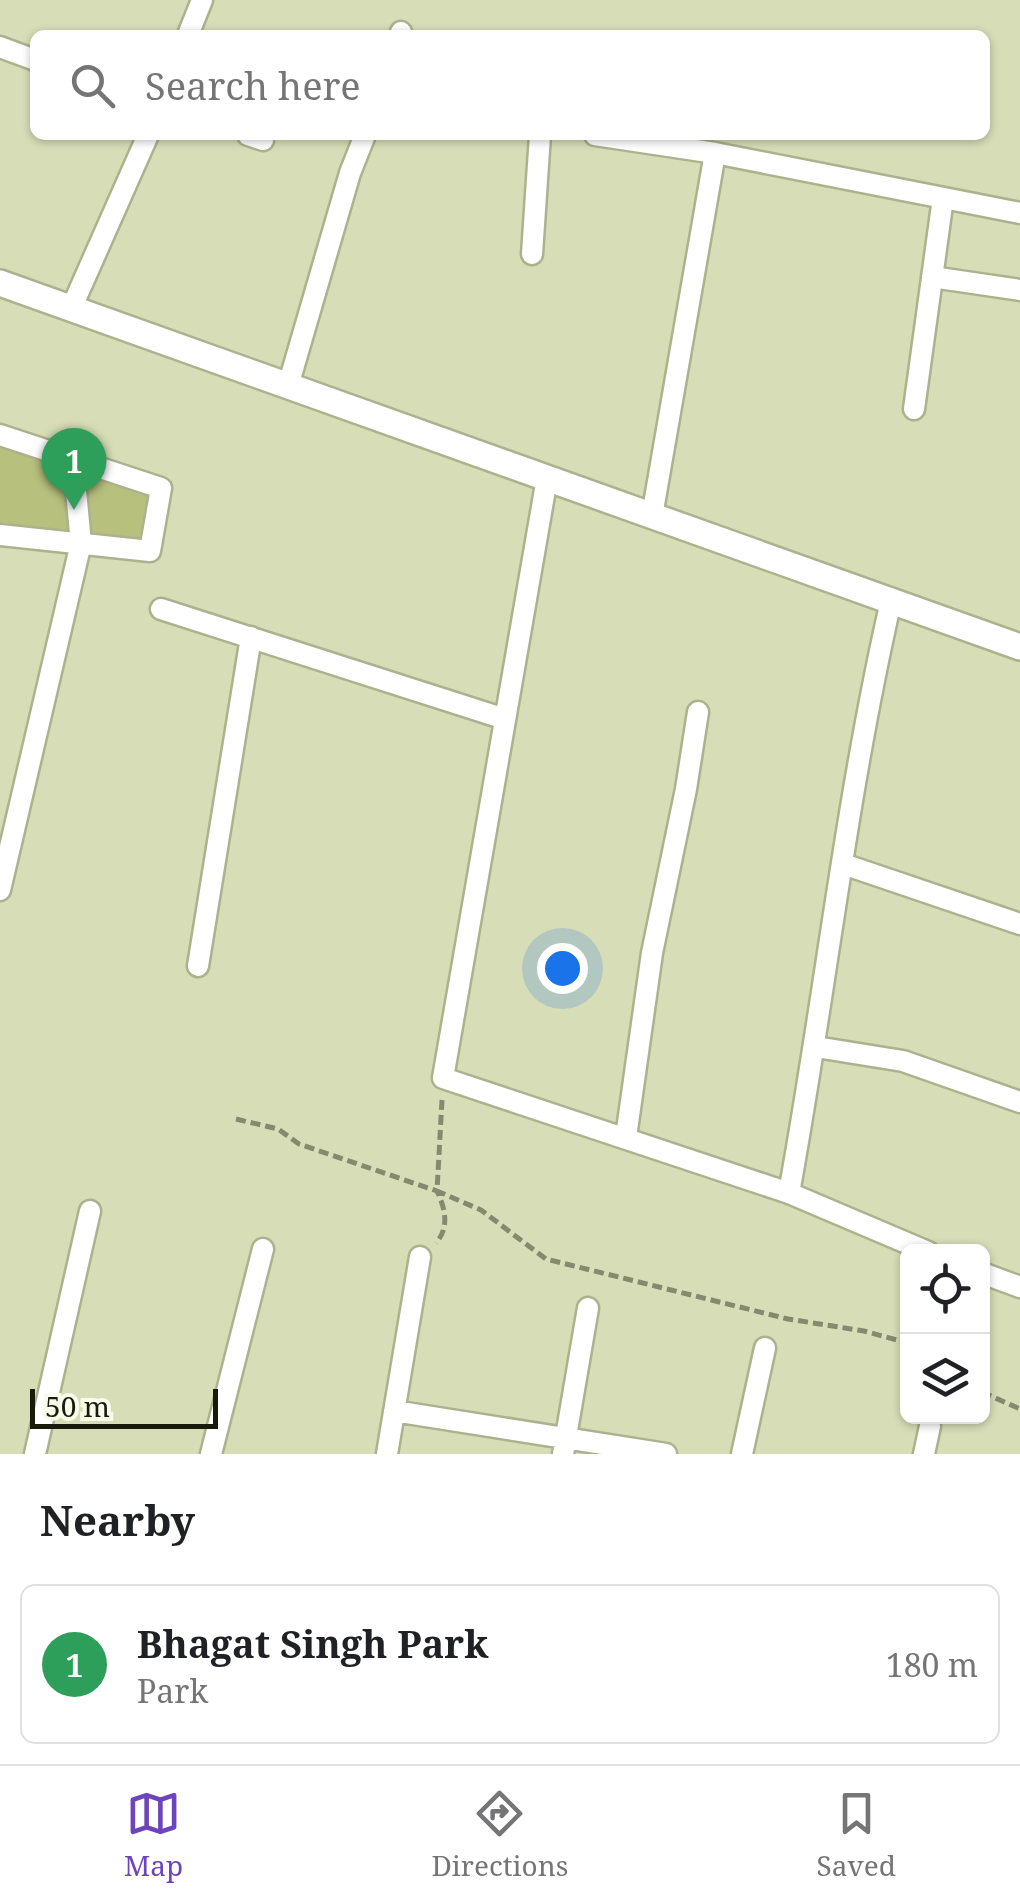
<!DOCTYPE html>
<html lang="en">
<head>
<meta charset="utf-8">
<style>
  :root { --surface:#fff; --page:#f6f6f6; --text:#202124; --muted:#757577; --line:#e0e0e0; --accent:#6d44bc }
  body { margin:0; font-family:"Noto Serif",serif; background:var(--page); color:var(--text) }
  .controls { position:absolute; right:30px; bottom:30px; display:grid; overflow:hidden; border-radius:15px; box-shadow:0 2px 8px #0004 }
  .controls button { width:90px; height:90px; display:grid; place-items:center; padding:0; border:0; border-bottom:2px solid var(--line); background:var(--surface); color:var(--text); font:50px sans-serif }
  .scale { position:absolute; left:30px; bottom:25px; width:188px; box-sizing:border-box; padding-left:10px; border:5px solid #181a0c; border-top:0; font-size:28px; line-height:35px; white-space:nowrap; color:#181a0c; -webkit-text-stroke:8px #f9fce8; paint-order:stroke }
  .you { position:absolute; left:562px; top:968px; width:35px; height:35px; margin:-25px; border:8px solid #fff; border-radius:50%; background:#1a73e8; box-shadow:0 0 0 15px #1a73e833 }
  .badge { display:grid; place-items:center; width:65px; height:65px; border-radius:50%; background:var(--accent); color:#fff; font-size:32px; font-weight:700 }
  .pin { position:absolute; translate:-50% -82px; filter:drop-shadow(0 2px 5px #0008) }
  .pin::after { content:''; position:absolute; top:52px; width:35px; height:30px; background:inherit; clip-path:polygon(0 0,100% 0,50% 100%) }
  .list { margin:0; padding:0; list-style:none }
  h2 { display:flex; justify-content:space-between; align-items:center; height:130px; margin:0; padding:0 40px; font-size:42px }
  h2 small { font-size:32px; font-weight:400; color:var(--muted) }
  .list li { display:grid; grid-template-columns:65px 1fr auto; gap:30px; align-items:center; box-sizing:border-box; height:160px; margin:0 20px 20px; padding:0 20px; border:2px solid var(--line); border-radius:15px }
  .list b { display:block; font-size:38px; white-space:nowrap }
  .list p { margin:0; font-size:32px; white-space:nowrap; color:var(--muted) }
  .list em { font-size:32px; font-style:normal; color:var(--muted) }
  .icon { flex:none; width:55px; height:55px; fill:none; stroke:currentColor; stroke-width:2; stroke-linecap:round; stroke-linejoin:round }
  .map { position:relative; flex:none; width:1020px; height:1454px; overflow:hidden }
  .search { position:absolute; background:var(--surface); box-shadow:0 2px 8px #0004; left:30px; right:30px; top:30px; height:110px; display:flex; align-items:center; gap:25px; box-sizing:border-box; padding:0 35px; border-radius:15px; color:var(--muted); font-size:38px }
  .sheet { height:310px; background:var(--surface) }
  nav { display:flex; justify-content:space-around; align-items:center; box-sizing:border-box; height:140px; border-top:2px solid var(--line); background:var(--surface); font-size:28px; color:var(--muted) }
  nav a { display:grid; justify-items:center; gap:5px }
  nav .on { color:var(--accent) }
  .map>svg:first-child { display:block }
  .green { fill:#b7c07d }
  .lines { fill:none; stroke-linecap:round; stroke-linejoin:round }
  .minor-casing { stroke:#acb28d; stroke-width:25 }
  .tertiary-casing { stroke:#acb28d; stroke-width:30 }
  .path { stroke:#85896d; stroke-width:5; stroke-dasharray:10 5; stroke-linecap:butt }
  .minor { stroke:#fff; stroke-width:20 }
  .tertiary { stroke:#fff; stroke-width:25 }
</style>
</head>
<body>
<div class="map">
<svg width="1020" height="1454" viewBox="0 0 1020 1454">
  <rect width="100%" height="100%" fill="#d7ddb7"/>
  <path class="green" d="M0,441L152,493L141,546L0,528Z"/>
  <g class="lines">
    <g class="minor-casing">
      <path id="minor" d="M188,35L202,0
        M400,35L401,32
        M0,47L35,60
        M248,135L263,140
        M595,135L715,153L1020,213
        M532,254L540,135
        M932,277L1020,290
        M71,309L148,135
        M288,386L350,173L365,135
        M914,409L943,198
        M0,435L161,488L150,551L0,535
        M547,478L443,1078L789,1193L928,1252
        M652,516L715,153
        M161,609L505,719
        M843,864L1020,924
        M0,890L81,543L73,460
        M198,966L251,637
        M816,1047L903,1061L1020,1102
        M626,1137L652,953L686,789L698,712
        M789,1193C825,996 846,797 891,601
        M982,1273L1020,1287
        M394,1411L666,1454
        M35,1454L90,1211
        M211,1454L263,1249
        M387,1454L420,1257
        M563,1454L588,1308
        M742,1454L765,1348
        M924,1454L930,1426"/>
    </g>
    <g class="tertiary-casing">
      <path id="tertiary" d="M0,283L1020,647"/>
    </g>
    <path class="path" d="M442,1100L437,1191L481,1210L546,1259L788,1319L864,1331L908,1343
      M236,1119L278,1129L299,1144L437,1191C445,1208 450,1227 436,1243
      M982,1392L1020,1409"/>
    <use href="#minor" class="minor"/>
    <use href="#tertiary" class="tertiary"/>
  </g>
</svg>
<div class="controls">
<button><svg class="icon" aria-label="locate" viewBox="0 0 24 24"><circle cx="12" cy="12" r="6"/><path d="M12 2v4M12 18v4M2 12h4M18 12h4"/></svg></button>
<button><svg class="icon" aria-label="layers" viewBox="0 0 24 24"><path d="M12 4l9 5-9 5-9-5zM3 14l9 5 9-5"/></svg></button>
</div>
<div class="scale">50 m</div>
<div class="you"></div>
<div class="pin badge" style="left:74px;top:510px;background:#2e9e5b">1</div>
<div class="search"><svg class="icon" aria-label="search" viewBox="0 0 24 24"><circle cx="10" cy="10" r="6"/><path d="M15 15l6 6"/></svg>Search here</div>
</div>
<section class="sheet">
<h2>Nearby<small></small></h2>
<ul class="list">
<li><span class="badge" style="background:#2e9e5b">1</span><div><b>Bhagat Singh Park</b><p>Park</p></div><em>180 m</em></li>
</ul>
</section>
<nav>
<a class="on"><svg class="icon" aria-label="map" viewBox="0 0 24 24"><path d="M3 6l6-2 6 2 6-2v14l-6 2-6-2-6 2zM9 4v14M15 6v14"/></svg>Map</a>
<a><svg class="icon" aria-label="directions" viewBox="0 0 24 24"><path d="M12 3l9 9-9 9-9-9zM9 14v-3h6M13 9l2 2-2 2"/></svg>Directions</a>
<a><svg class="icon" aria-label="saved" viewBox="0 0 24 24"><path d="M7 4h10v16l-5-4-5 4z"/></svg>Saved</a>
</nav>
</body>
</html>
